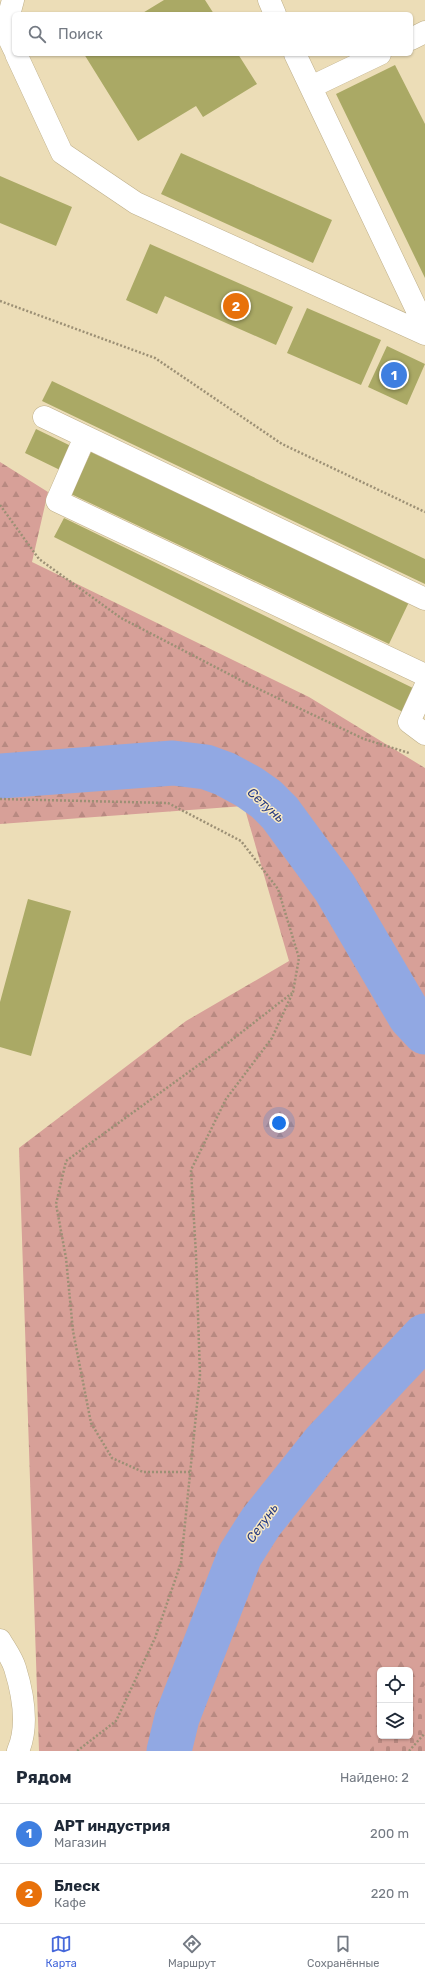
<!DOCTYPE html>
<html lang="ru">
<head>
<meta charset="utf-8">
<style>
  :root { --surface:#fff; --page:#f6f6f7; --text:#1f2937; --muted:#747a83; --line:#e0e1e3; --accent:#4668db }
  body { margin:0; font-family:Rubik,sans-serif; background:var(--page); color:var(--text) }
  .controls { position:absolute; right:12px; bottom:12px; display:grid; overflow:hidden; border-radius:6px; box-shadow:0 1px 3px #0004 }
  .controls button { width:36px; height:36px; display:grid; place-items:center; padding:0; border:0; border-bottom:1px solid var(--line); background:var(--surface); color:var(--text); font:20px sans-serif }
  .you { position:absolute; left:279px; top:1123px; width:14px; height:14px; margin:-10px; border:3px solid #fff; border-radius:50%; background:#1a73e8; box-shadow:0 0 0 6px #1a73e833 }
  .badge { display:grid; place-items:center; width:26px; height:26px; border-radius:50%; background:var(--accent); color:#fff; font-size:13px; font-weight:700 }
  .pin { position:absolute; translate:-50% -50%; border:2px solid #fff; box-shadow:0 1px 4px #0006 }
  .list { margin:0; padding:0; list-style:none }
  h2 { display:flex; justify-content:space-between; align-items:center; height:52px; margin:0; padding:0 16px; font-size:17px }
  h2 small { font-size:13px; font-weight:400; color:var(--muted) }
  .list li { display:grid; grid-template-columns:26px 1fr auto; gap:12px; align-items:center; box-sizing:border-box; height:60px; padding:0 16px; border-top:1px solid var(--line) }
  .list b { display:block; font-size:15px; white-space:nowrap }
  .list p { margin:0; font-size:13px; white-space:nowrap; color:var(--muted) }
  .list em { font-size:13px; font-style:normal; color:var(--muted) }
  .icon { flex:none; width:22px; height:22px; fill:none; stroke:currentColor; stroke-width:2; stroke-linecap:round; stroke-linejoin:round }
  .map { position:relative; flex:none; width:425px; height:1751px; overflow:hidden }
  .search { position:absolute; background:var(--surface); box-shadow:0 1px 3px #0004; left:12px; right:12px; top:12px; height:44px; display:flex; align-items:center; gap:10px; box-sizing:border-box; padding:0 14px; border-radius:6px; color:var(--muted); font-size:15px }
  .sheet { height:172px; background:var(--surface) }
  nav { display:flex; justify-content:space-around; align-items:center; box-sizing:border-box; height:56px; border-top:1px solid var(--line); background:var(--surface); font-size:11px; color:var(--muted) }
  nav a { display:grid; justify-items:center; gap:2px }
  nav .on { color:var(--accent) }
  .map>svg:first-child { display:block }
  .forest { fill:url(#forest-firs); fill-rule:evenodd }
  .cemetery { fill:url(#cemetery-stones) }
  .lines { fill:none; stroke-linecap:round; stroke-linejoin:round }
  .river { stroke:#91a8e3; stroke-width:45 }
  .building { fill:#aaa965 }
  .minor-casing { stroke:#beaf8a; stroke-width:23 }
  .path { stroke:#9c9075; stroke-width:2.5; stroke-dasharray:2 2; stroke-linecap:butt }
  .minor { stroke:#fff; stroke-width:22 }
  .labels { text-anchor:middle; dominant-baseline:central; stroke-width:3; stroke-linejoin:round; paint-order:stroke }
  .water-label { font-size:13px; font-style:italic; fill:#263a7f; stroke:#faeac3 }
</style>
</head>
<body>
<div class="map">
<svg width="425" height="1751" viewBox="0 0 425 1751">
  <defs>
    <pattern id="forest-firs" width="22" height="20" patternUnits="userSpaceOnUse"><rect width="22" height="20" fill="#d7a098"/><path d="M5 1l3.5 6h-7zM16 11l3.5 6h-7z" fill="#b88981"/></pattern>
    <pattern id="cemetery-stones" width="16" height="16" patternUnits="userSpaceOnUse"><rect width="16" height="16" fill="#d7a098"/><path d="M2 7V4a2 2 0 0 1 4 0v3zM10 15v-3a2 2 0 0 1 4 0v3z" fill="#b88981"/></pattern>
  </defs>
  <rect width="100%" height="100%" fill="#ecddb7"/>
  <path class="forest" d="M0,462L48,492L32,562L309,697L425,768V1751H39L19,1148L186,1021L289,961L244,806L0,824ZM380,1670H410V1736H380Z"/>
  <path class="cemetery" d="M425,1685V1751H369L381,1736H410V1702Z"/>
  <g class="lines">
    <path class="river" d="M0,776L173,763L206,767L225,774L249,787L266,799L280,813L335,888L410,1016L425,1032
      M169,1751L177,1718L240,1555L261,1522L324,1443L425,1336"/>
  </g>
  <path class="building" d="M164,0H205L214,14H141Z
    M84,54H238L257,84L203,117L196,106L138,141Z
    M395,65L425,124V278L336,94Z
    M181,153L332,220L313,263L161,194Z
    M0,176L72,207L56,246L0,223Z
    M150,244L293,307L276,345L165,296L157,314L126,300Z
    M307,308L381,340L361,385L287,353Z
    M387,346L425,364L407,405L368,387Z
    M52,381L425,559V584L42,401Z
    M36,429L71,446L60,470L25,453Z
    M91,452L409,602L389,644L71,494Z
    M64,518L415,689L405,713L54,537Z
    M28,899L71,911L31,1056L0,1047V1002Z"/>
  <g class="lines">
    <g class="minor-casing">
      <path id="minor" d="M13,0L5,30L14,49
        M269,0L275,14
        M411,39L425,32
        M16,54L62,153L136,203L425,334
        M295,54L425,327
        M311,87L380,54
        M44,417L425,599
        M85,437L57,501L425,675
        M425,687L409,722L425,734
        M0,1640C5,1649 12,1658 15,1668C23,1694 29,1726 18,1751"/>
    </g>
    <path class="path" d="M0,301L155,358L282,444L425,512
      M0,505L39,559L121,618L248,684L364,739L409,753
      M0,799L168,803L241,841L278,889L299,958L293,992L272,1038L226,1099L191,1170L196,1255L200,1375L181,1563L155,1638L116,1721L77,1751
      M190,1472H143L112,1458L91,1423L73,1331L66,1258L56,1204L66,1161L215,1053L292,993
      M409,1751L425,1733"/>
    <use href="#minor" class="minor"/>
  </g>
  <g class="labels">
    <g class="water-label">
      <text transform="translate(266 805) rotate(42)">Сетунь</text>
      <text transform="translate(262 1523) rotate(-54)">Сетунь</text>
    </g>
  </g>
</svg>
<div class="controls">
<button><svg class="icon" aria-label="locate" viewBox="0 0 24 24"><circle cx="12" cy="12" r="6"/><path d="M12 2v4M12 18v4M2 12h4M18 12h4"/></svg></button>
<button><svg class="icon" aria-label="layers" viewBox="0 0 24 24"><path d="M12 4l9 5-9 5-9-5zM3 14l9 5 9-5"/></svg></button>
</div>
<div class="you"></div>
<div class="pin badge" style="left:394px;top:375px;background:#3f7fe0">1</div>
<div class="pin badge" style="left:236px;top:306px;background:#e8710a">2</div>
<div class="search"><svg class="icon" aria-label="search" viewBox="0 0 24 24"><circle cx="10" cy="10" r="6"/><path d="M15 15l6 6"/></svg>Поиск</div>
</div>
<section class="sheet">
<h2>Рядом<small>Найдено: 2</small></h2>
<ul class="list">
<li><span class="badge" style="background:#3f7fe0">1</span><div><b>АРТ индустрия</b><p>Магазин</p></div><em>200 m</em></li>
<li><span class="badge" style="background:#e8710a">2</span><div><b>Блеск</b><p>Кафе</p></div><em>220 m</em></li>
</ul>
</section>
<nav>
<a class="on"><svg class="icon" aria-label="map" viewBox="0 0 24 24"><path d="M3 6l6-2 6 2 6-2v14l-6 2-6-2-6 2zM9 4v14M15 6v14"/></svg>Карта</a>
<a><svg class="icon" aria-label="directions" viewBox="0 0 24 24"><path d="M12 3l9 9-9 9-9-9zM9 14v-3h6M13 9l2 2-2 2"/></svg>Маршрут</a>
<a><svg class="icon" aria-label="saved" viewBox="0 0 24 24"><path d="M7 4h10v16l-5-4-5 4z"/></svg>Сохранённые</a>
</nav>
</body>
</html>
